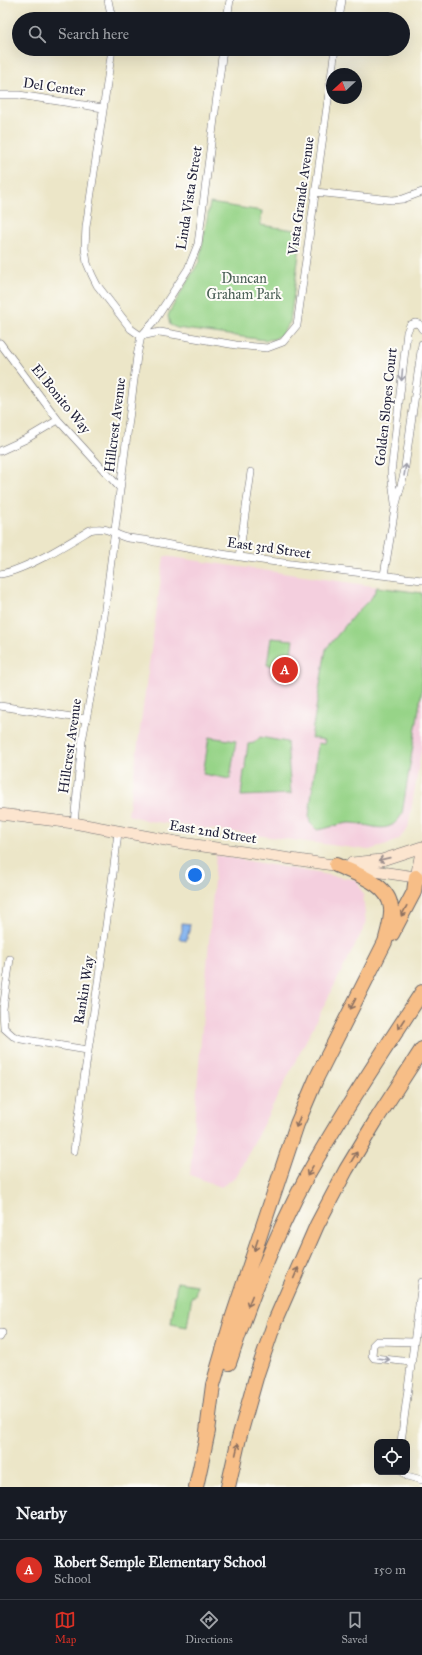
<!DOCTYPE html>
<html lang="en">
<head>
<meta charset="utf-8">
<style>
  :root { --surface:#171b24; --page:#20242c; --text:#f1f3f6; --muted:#9ea1a6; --line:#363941; --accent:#d93025 }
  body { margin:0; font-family:"IM FELL Great Primer",serif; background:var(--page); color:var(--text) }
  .controls { position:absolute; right:12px; bottom:12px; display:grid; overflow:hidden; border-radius:8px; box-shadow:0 4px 16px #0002 }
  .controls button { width:36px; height:36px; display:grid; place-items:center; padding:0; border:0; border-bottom:1px solid var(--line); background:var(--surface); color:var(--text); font:20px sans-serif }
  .compass { position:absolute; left:326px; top:68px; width:36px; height:36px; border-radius:50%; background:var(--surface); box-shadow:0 4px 16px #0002; rotate:248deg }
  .you { position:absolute; left:195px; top:875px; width:14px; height:14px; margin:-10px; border:3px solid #fff; border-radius:50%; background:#1a73e8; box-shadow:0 0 0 6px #1a73e833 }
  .badge { display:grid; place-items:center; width:26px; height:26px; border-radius:50%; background:var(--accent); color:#fff; font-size:13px; font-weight:700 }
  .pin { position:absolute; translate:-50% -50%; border:2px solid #fff; box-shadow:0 1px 4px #0006 }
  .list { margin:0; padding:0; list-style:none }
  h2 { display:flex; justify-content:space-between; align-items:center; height:52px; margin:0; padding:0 16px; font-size:17px }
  h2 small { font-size:13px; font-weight:400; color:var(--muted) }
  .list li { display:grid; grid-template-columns:26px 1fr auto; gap:12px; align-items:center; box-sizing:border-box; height:60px; padding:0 16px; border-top:1px solid var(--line) }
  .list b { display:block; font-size:15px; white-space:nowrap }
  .list p { margin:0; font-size:13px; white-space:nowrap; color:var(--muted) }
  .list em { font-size:13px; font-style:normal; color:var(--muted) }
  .icon { flex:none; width:22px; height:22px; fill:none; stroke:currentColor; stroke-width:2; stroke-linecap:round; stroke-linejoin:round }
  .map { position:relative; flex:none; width:422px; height:1487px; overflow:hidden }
  .search { position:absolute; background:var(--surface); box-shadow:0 4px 16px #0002; left:12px; right:12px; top:12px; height:44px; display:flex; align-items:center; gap:10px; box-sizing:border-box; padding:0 14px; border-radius:22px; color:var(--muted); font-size:15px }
  .sheet { height:112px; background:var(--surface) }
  nav { display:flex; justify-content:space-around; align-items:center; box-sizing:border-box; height:56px; border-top:1px solid var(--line); background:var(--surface); font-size:11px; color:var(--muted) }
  nav a { display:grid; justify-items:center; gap:2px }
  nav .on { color:var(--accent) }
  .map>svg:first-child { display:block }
  .built { fill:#f4cfde }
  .green { fill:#97d488; stroke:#5c7b62 }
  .water { fill:#84b4ef; stroke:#536b95 }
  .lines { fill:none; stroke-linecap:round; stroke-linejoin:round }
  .street-casing { stroke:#69676c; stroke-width:8 }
  .secondary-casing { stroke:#69676c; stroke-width:12 }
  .highway-casing { stroke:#69676c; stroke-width:16 }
  .street { stroke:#fff; stroke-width:7 }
  .secondary { stroke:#fce5cf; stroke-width:11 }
  .highway { stroke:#f7be87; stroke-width:14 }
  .oneway { stroke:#9c9ca7 }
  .oneway2 { stroke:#9a8d8c }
  .oneway3 { stroke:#8c7061 }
  .labels { text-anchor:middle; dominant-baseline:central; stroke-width:4; stroke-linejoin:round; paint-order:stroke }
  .street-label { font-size:14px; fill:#22223b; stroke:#fdfcf7 }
  .park-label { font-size:14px; fill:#4b6056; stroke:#fdfcf7 }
</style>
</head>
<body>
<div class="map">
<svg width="422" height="1487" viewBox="0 0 422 1487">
  <rect width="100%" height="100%" fill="#fdfcf7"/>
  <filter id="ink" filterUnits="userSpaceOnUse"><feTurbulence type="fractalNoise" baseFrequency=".025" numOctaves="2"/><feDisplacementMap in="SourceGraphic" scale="8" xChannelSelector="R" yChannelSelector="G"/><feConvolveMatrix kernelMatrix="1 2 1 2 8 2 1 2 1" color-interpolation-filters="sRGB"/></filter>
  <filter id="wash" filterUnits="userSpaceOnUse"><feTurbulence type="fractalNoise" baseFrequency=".012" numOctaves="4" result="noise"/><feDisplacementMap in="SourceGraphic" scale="16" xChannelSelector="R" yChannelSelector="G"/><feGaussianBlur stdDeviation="0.9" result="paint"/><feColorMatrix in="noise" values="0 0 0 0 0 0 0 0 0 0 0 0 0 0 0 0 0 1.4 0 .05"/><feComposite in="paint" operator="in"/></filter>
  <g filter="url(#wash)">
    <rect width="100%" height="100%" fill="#ece6c8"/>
    <path class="built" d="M164,556L422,593V747L408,828L399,839L387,845L369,850L149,821L128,815Z
      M216,855L357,880L363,894L366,924L236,1177L221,1187L190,1175Z"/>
    <path class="green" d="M210,203L262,211L260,225L302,231L290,322L281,335L274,339L265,340L177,328L170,325L168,316L170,311L199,262Z
      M377,587L422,593V690L402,814C388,839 369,822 348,823C337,824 327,829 317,830L310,823L309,816L318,743L324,744L325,740L311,738L326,649L354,615L372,597Z
      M271,638L293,640L289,668L267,665Z
      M209,737L236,741L230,779L203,774Z
      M260,737L287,742L291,794L241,796L244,771L247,768L245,766L248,744L254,743Z
      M177,1282L197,1285L195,1296H192L187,1327L171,1324Z"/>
    <path class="water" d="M182,923L190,924L189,931L186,941L179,938L182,931Z"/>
  </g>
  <g filter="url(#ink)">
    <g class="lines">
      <g class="street-casing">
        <path id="street" d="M108,0L112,19
          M227,19L230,0
          M339,19L342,0
          M0,95H19L103,108
          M315,192L392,200L403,199L422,192
          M141,336L160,332L236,345L267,348L283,342L297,325L335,49
          M141,336L153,323L188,269L198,244L223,49
          M0,343L58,420L120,488
          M0,451L26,439L58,420
          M395,503L391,473L407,332L410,325L415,323L419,324L422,329
          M239,557L251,472
          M0,574C26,570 67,544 90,530C108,525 113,535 128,538C136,539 146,540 155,542C243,560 333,569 422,580
          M384,575L395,508L404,474L422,344
          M0,706L85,719
          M74,823L82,741L101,640L137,356L141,336L131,329L97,285L92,275L87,263L85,248L86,227L112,49
          M10,959L3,1009L4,1028L13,1036L21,1039L87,1050
          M74,1151C88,1044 106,939 118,832
          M0,1333H2L0,1337
          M411,1362L374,1358L372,1355L373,1345L377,1341L414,1342
          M401,1442L422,1282
          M403,1472L407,1476L422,1480"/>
      </g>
      <g class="secondary-casing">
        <path id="secondary" d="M0,814L74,823L182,843L422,878
          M352,863L382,860L422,847
          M416,877L422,847"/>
      </g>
      <g class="highway-casing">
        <path id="highway" d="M392,934L414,892L416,877
          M229,1363C250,1299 275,1236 307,1176C342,1113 383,1052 422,992
          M206,1439L213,1385L232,1319L297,1124L317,1077L385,942C388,931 392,919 391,908C389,883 355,874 336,865
          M196,1487L208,1431
          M228,1487L239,1438L257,1374L275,1321L317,1225L346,1170L378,1117L422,1049"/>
      </g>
      <use href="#street" class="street"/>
      <use href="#secondary" class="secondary"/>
      <use href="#highway" class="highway"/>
    </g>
    <defs><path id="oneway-shaft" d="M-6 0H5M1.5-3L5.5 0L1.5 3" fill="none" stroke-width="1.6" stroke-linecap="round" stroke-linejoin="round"/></defs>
    <g class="oneway">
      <use href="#oneway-shaft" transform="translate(402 375) rotate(95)"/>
      <use href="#oneway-shaft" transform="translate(405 470) rotate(-81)"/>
      <use href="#oneway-shaft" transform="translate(384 1359) rotate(7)"/>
    </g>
    <use class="oneway2" href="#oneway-shaft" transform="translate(384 859) rotate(167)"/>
    <g class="oneway3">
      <use href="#oneway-shaft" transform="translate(404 911) rotate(118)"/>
      <use href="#oneway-shaft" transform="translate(353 1004) rotate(117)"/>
      <use href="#oneway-shaft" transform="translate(401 1024) rotate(123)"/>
      <use href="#oneway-shaft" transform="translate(298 1122) rotate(111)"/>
      <use href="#oneway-shaft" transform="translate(354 1157) rotate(-59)"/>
      <use href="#oneway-shaft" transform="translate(310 1171) rotate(120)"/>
      <use href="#oneway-shaft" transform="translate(256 1245) rotate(108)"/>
      <use href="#oneway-shaft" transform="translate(296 1273) rotate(-67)"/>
      <use href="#oneway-shaft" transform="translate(250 1301) rotate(112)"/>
      <use href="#oneway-shaft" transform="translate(237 1449) rotate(-77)"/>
    </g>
  </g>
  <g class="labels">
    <g class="street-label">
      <text transform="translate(54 87) rotate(8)">Del Center</text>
      <text transform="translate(301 196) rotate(-82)">Vista Grande Avenue</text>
      <text transform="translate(189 198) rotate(-81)">Linda Vista Street</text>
      <text transform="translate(61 399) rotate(51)">El Bonito Way</text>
      <text transform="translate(386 407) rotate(-84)">Golden Slopes Court</text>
      <text transform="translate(115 425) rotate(-83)">Hillcrest Avenue</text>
      <text transform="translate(269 548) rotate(8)">East 3rd Street</text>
      <text transform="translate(70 746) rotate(-82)">Hillcrest Avenue</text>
      <text transform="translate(213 832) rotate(9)">East 2nd Street</text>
      <text transform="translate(84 990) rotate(-81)">Rankin Way</text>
    </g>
    <g class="park-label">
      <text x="244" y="278">Duncan<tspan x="244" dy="16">Graham Park</tspan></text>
    </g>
  </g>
</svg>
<div class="controls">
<button><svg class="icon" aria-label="locate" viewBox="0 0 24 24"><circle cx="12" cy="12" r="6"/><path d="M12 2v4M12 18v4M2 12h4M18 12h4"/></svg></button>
</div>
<svg class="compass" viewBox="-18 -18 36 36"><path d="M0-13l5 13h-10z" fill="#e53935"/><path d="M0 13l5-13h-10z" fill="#9ea1a6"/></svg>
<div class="you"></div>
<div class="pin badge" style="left:285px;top:670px">A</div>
<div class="search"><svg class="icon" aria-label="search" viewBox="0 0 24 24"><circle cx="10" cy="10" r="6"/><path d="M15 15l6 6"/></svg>Search here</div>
</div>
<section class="sheet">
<h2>Nearby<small></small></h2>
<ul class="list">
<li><span class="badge">A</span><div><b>Robert Semple Elementary School</b><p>School</p></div><em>150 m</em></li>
</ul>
</section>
<nav>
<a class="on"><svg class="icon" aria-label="map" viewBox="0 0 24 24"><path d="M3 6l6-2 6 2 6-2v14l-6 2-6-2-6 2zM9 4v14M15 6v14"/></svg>Map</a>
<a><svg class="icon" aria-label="directions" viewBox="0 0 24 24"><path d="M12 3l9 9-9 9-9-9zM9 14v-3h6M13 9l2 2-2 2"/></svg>Directions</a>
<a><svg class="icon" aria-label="saved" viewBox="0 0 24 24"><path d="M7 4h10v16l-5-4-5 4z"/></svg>Saved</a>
</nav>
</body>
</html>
